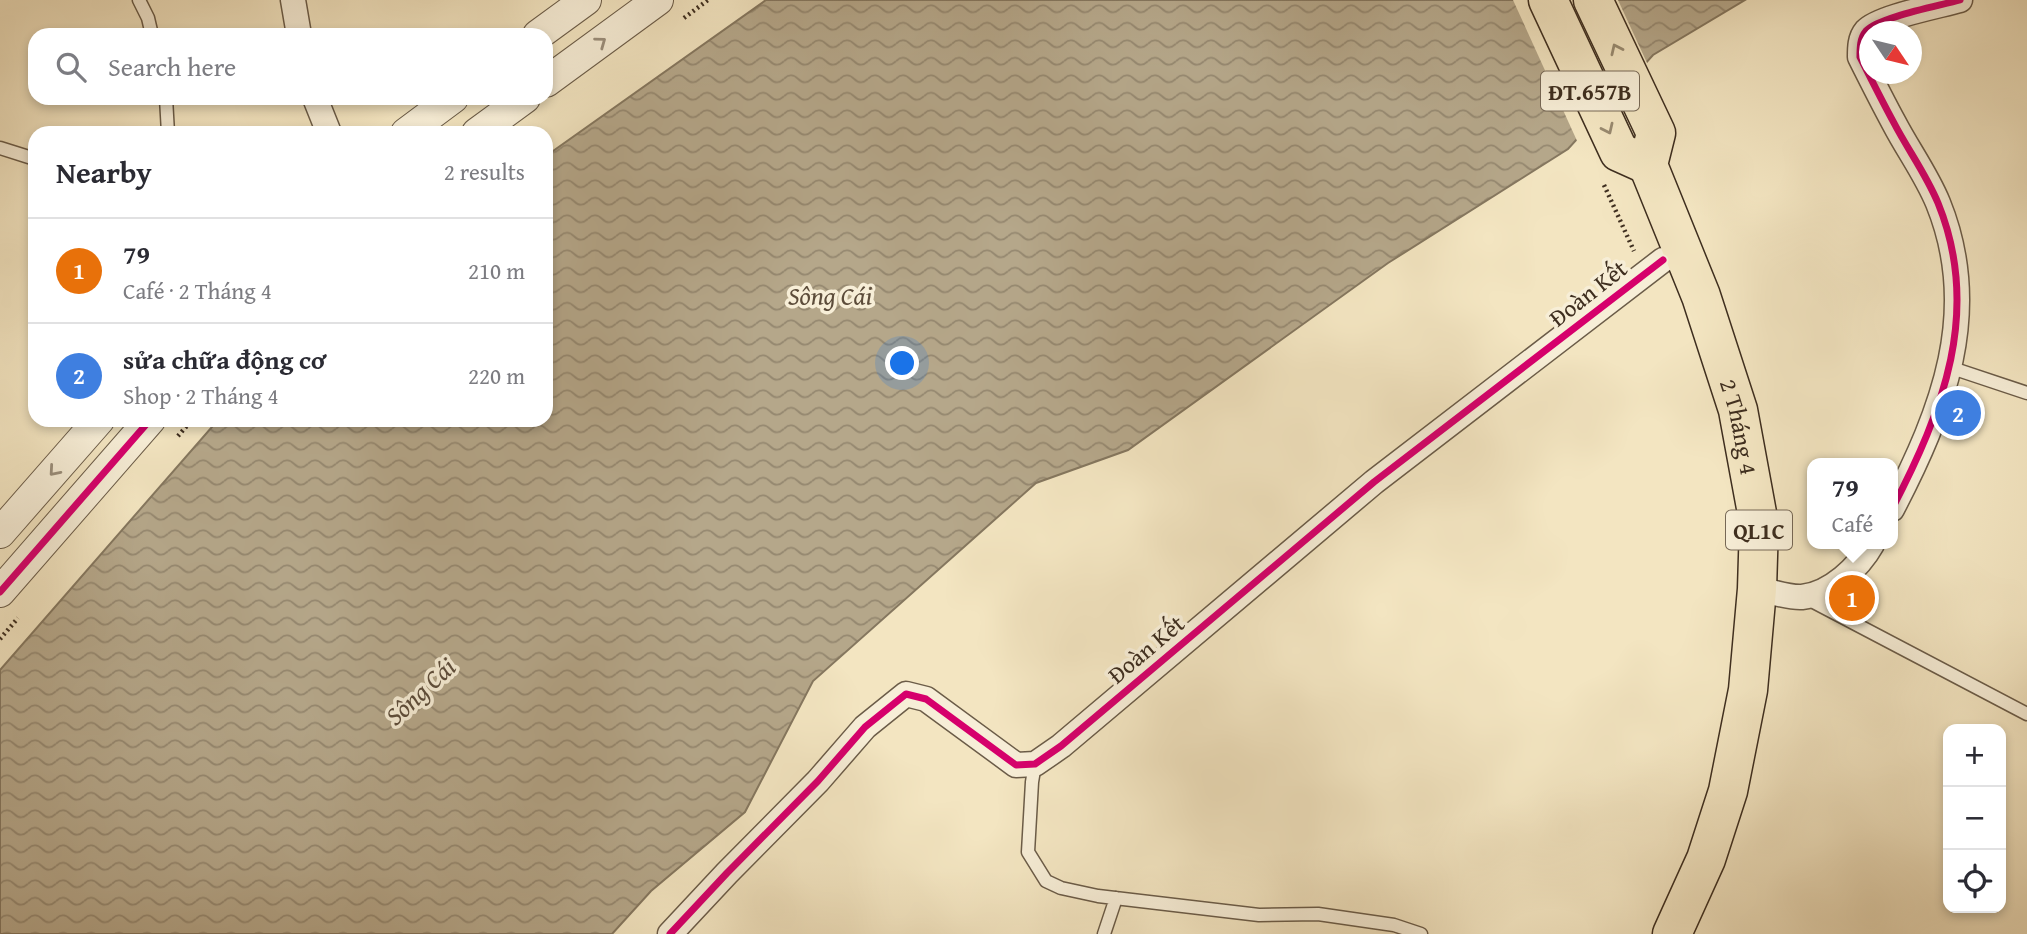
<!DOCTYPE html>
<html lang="en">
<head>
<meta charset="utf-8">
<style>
  :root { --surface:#fff; --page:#f2f2f3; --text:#2b2b33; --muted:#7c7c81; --line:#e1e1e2; --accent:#8f2418 }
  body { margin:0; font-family:"Gentium Book Plus",serif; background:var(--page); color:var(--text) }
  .controls { position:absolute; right:21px; bottom:21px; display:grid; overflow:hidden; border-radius:14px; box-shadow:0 4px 10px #0003 }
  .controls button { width:63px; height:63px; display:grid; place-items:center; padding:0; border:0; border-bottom:2px solid var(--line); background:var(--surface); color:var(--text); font:35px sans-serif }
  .compass { position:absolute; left:1859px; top:21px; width:63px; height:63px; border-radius:50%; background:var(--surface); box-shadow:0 4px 10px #0003; rotate:125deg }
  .you { position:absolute; left:903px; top:364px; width:24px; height:24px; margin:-18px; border:5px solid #fff; border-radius:50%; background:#1a73e8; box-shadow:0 0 0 10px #1a73e833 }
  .badge { display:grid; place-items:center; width:46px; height:46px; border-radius:50%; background:var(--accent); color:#fff; font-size:23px; font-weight:700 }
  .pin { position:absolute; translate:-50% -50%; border:4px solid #fff; box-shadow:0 2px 7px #0006 }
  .popup { position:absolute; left:1807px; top:458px; width:91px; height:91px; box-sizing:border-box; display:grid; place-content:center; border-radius:14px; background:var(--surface); filter:drop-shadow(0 2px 5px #0005); font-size:23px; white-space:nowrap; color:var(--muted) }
  .popup b { font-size:26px; color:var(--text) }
  .popup::after { content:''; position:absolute; left:50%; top:100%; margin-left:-14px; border:14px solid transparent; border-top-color:var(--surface) }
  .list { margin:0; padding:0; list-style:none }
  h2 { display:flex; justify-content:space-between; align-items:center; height:91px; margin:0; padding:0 28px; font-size:30px }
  h2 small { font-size:23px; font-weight:400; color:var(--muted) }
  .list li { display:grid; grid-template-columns:46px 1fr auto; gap:21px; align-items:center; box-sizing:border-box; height:105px; padding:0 28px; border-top:2px solid var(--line) }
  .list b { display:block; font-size:26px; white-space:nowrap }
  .list p { margin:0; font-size:23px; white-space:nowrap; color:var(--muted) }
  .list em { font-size:23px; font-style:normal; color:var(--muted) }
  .icon { flex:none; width:38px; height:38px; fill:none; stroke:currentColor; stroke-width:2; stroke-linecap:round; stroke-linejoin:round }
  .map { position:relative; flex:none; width:2027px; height:934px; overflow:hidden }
  .search { position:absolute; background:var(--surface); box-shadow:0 4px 10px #0003; left:28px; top:28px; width:525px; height:77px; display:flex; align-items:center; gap:18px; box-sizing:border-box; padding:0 24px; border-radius:21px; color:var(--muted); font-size:26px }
  .panel { position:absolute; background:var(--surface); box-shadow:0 4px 10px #0003; left:28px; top:126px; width:525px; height:301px; border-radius:21px }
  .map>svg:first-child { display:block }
  .water { fill:url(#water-waves); stroke:#85775f; stroke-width:2 }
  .pier { fill:#f3e5c1 }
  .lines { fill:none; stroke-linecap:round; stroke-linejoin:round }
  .service-casing { stroke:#6b5c48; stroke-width:15 }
  .minor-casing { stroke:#6b5c48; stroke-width:27 }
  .tertiary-casing { stroke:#6b5c48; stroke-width:32 }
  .primary-casing { stroke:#3e2e1f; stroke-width:41 }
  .path { stroke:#3e2e1f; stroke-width:4.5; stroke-dasharray:2 3.5; stroke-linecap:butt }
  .service { stroke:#f7eed7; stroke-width:12 }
  .minor { stroke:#f7eed7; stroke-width:24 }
  .tertiary { stroke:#f7eed7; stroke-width:30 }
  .primary { stroke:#f3e5c1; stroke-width:38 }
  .cycleway-casing { stroke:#f7eed7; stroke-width:11 }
  .cycleway { stroke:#d6006c; stroke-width:7 }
  .oneway { stroke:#9a8e7b }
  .oneway2 { stroke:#988a70 }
  .labels { text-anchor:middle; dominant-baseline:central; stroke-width:7; stroke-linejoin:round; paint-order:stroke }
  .shield { fill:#f7eed7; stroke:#766856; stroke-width:2 }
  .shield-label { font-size:23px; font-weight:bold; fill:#3e2e1f }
  .street-label { font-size:24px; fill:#3e2e1f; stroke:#f7eed7 }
  .water-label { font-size:26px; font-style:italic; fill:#5c4c3a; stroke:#f7eed7 }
</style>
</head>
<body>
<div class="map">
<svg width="2027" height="934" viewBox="0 0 2027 934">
  <defs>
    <pattern id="water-waves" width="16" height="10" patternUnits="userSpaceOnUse" patternTransform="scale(1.75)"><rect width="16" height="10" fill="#b5a78a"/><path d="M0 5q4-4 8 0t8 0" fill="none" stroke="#958870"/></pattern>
  </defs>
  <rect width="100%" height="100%" fill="#f3e5c1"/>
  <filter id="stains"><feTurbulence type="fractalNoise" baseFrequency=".00286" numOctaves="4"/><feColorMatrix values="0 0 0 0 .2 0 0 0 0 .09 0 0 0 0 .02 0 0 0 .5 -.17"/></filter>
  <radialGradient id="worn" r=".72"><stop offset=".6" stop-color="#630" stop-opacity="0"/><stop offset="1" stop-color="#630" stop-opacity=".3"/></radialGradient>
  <path class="water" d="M766,0H1745L1653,55L1568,149L1388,263L1128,450L1036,483L813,681L745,812L651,891L612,934H0V670L218,420H546V156Z"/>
  <path class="pier" d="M1513,0H1618L1648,65L1578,143Z"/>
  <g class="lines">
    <g class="service-casing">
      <path id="service" d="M139,0L148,18L152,35
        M166,98L168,133
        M0,148L35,159
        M1949,367L2027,393
        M1806,598L2027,714
        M1035,764L1032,782L1028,852L1046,881L1061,888L1098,896L1259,915L1318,914L1394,925L1421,934
        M1104,934L1116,898"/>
    </g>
    <g class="minor-casing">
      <path id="minor" d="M293,0L299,35
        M315,98L329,133
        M1892,509C1943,411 1982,311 1938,203C1926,174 1908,150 1894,123C1882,101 1871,79 1860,57C1860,48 1860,38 1866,31C1879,17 1939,6 1960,0
        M1757,589C1771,591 1788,598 1802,597C1831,594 1859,567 1872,544
        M670,934L727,873L818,781L865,727L906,694L926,699L1016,765L1035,764L1061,746L1374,482L1663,260"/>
    </g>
    <g class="tertiary-casing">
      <path id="tertiary" d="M538,35L586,0
        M546,82L658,0
        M406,133L453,98
        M477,133L525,98
        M0,533L99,420
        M0,592L150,420"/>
    </g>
    <g class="primary-casing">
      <g id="primary">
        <path d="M1548,0L1619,152L1648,165"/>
        <path id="s1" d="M1593,0L1656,133L1648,165L1701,296L1738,410L1759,524L1757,589L1748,690L1728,791L1706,859L1672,934"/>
      </g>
    </g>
    <path class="path" d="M684,18L708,0
      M1604,185L1634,251
      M178,436L192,420
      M0,639L18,618"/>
    <use href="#service" class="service"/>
    <use href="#minor" class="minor"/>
    <use href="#tertiary" class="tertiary"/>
    <use href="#primary" class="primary"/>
    <g class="cycleway-casing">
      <path id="cycleway" d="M1892,509C1943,411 1982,311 1938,203C1926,174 1908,150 1894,123C1882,101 1871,79 1860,57C1860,48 1860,38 1866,31C1879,17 1939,6 1960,0
        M0,592L150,420
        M670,934L727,873L818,781L865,727L906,694L926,699L1016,765L1035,764L1061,746L1374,482L1663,260"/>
    </g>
    <use href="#cycleway" class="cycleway"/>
  </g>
  <defs><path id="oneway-chevron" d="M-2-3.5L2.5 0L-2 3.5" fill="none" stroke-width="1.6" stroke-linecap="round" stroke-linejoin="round" transform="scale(1.75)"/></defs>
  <g class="oneway">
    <use href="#oneway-chevron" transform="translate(601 42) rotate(-36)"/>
    <use href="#oneway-chevron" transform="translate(54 471) rotate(131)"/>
  </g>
  <g class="oneway2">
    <use href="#oneway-chevron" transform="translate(1616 49) rotate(-115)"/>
    <use href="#oneway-chevron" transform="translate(1608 129) rotate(65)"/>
  </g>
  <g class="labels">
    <g class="shield">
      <rect x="1541" y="71.5" width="98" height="39" rx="5"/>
      <rect x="1726" y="510.5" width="66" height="39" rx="5"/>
    </g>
    <g class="shield-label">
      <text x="1590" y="91">ĐT.657B</text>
      <text x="1759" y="530">QL1C</text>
    </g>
    <g class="street-label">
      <text transform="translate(1588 293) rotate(-38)">Đoàn Kết</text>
      <text stroke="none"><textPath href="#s1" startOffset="458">2 Tháng 4</textPath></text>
      <text transform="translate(1146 649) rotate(-40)">Đoàn Kết</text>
    </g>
    <g class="water-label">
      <text x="830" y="295">Sông Cái</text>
      <text transform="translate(420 691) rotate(-43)">Sông Cái</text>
    </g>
  </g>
  <rect width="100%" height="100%" filter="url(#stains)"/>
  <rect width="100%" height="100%" fill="url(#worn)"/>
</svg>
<div class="controls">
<button>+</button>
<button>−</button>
<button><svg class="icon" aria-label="locate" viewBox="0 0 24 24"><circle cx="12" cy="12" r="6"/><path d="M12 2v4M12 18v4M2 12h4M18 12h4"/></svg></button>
</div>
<svg class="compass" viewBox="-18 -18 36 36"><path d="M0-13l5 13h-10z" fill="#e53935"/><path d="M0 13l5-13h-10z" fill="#7c7c81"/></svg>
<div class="you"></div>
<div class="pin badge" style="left:1852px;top:598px;background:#e8710a">1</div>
<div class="popup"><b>79</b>Café</div>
<div class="pin badge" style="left:1958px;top:413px;background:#3f7fe0">2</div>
<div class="search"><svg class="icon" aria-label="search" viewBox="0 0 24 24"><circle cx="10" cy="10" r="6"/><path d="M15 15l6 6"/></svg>Search here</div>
<section class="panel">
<h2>Nearby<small>2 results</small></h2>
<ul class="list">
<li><span class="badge" style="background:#e8710a">1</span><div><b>79</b><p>Café · 2 Tháng 4</p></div><em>210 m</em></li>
<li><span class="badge" style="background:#3f7fe0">2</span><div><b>sửa chữa động cơ</b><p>Shop · 2 Tháng 4</p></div><em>220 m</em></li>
</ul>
</section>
</div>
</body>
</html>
